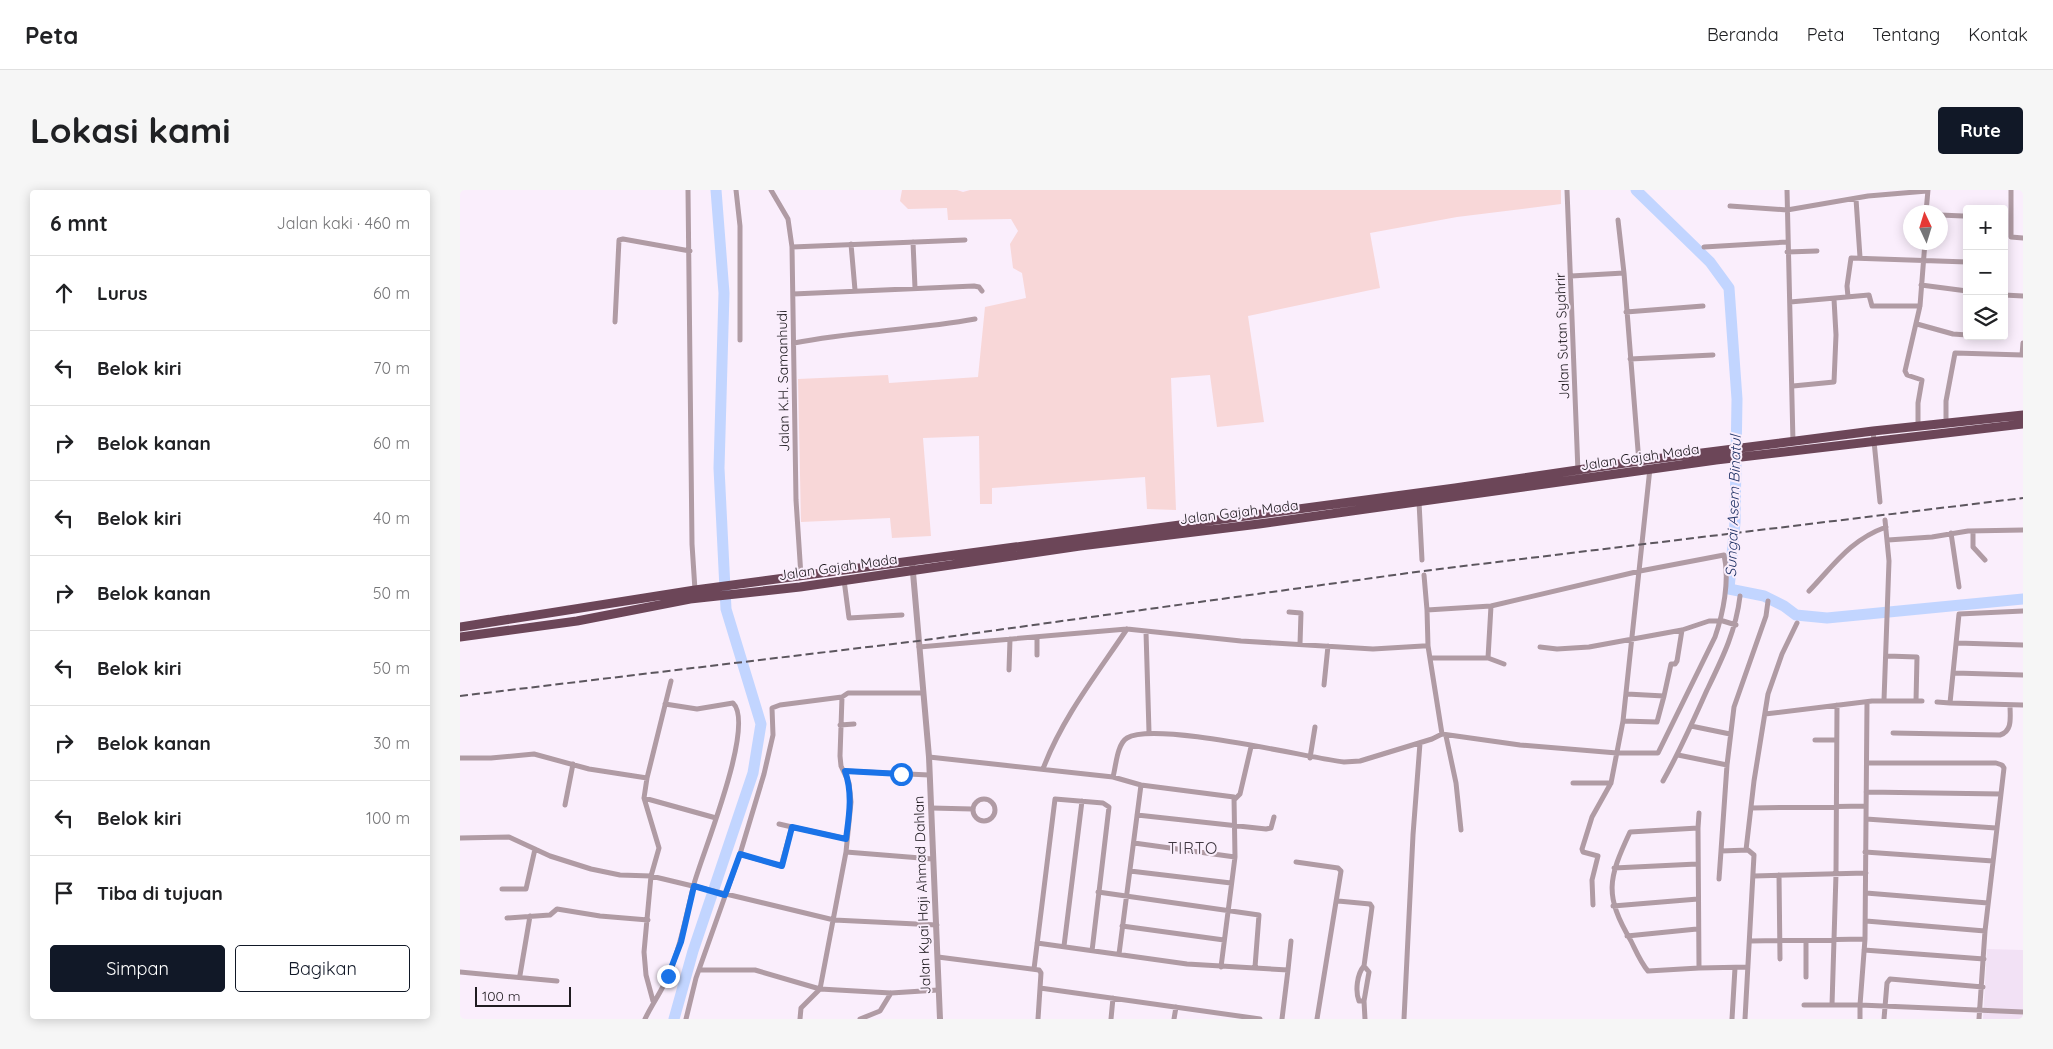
<!DOCTYPE html>
<html lang="id">
<head>
<meta charset="utf-8">
<style>
  :root { --surface:#fff; --page:#f6f6f6; --text:#202124; --muted:#757577; --line:#e0e0e0; --accent:#111827 }
  body { margin:0; font-family:Quicksand,sans-serif; background:var(--page); color:var(--text) }
  .controls { position:absolute; right:15px; top:15px; display:grid; overflow:hidden; border-radius:5px; box-shadow:0 2px 12px #0003 }
  .controls button { width:45px; height:45px; display:grid; place-items:center; padding:0; border:0; border-bottom:1px solid var(--line); background:var(--surface); color:var(--text); font:25px sans-serif }
  .compass { position:absolute; left:1443px; top:15px; width:45px; height:45px; border-radius:50%; background:var(--surface); box-shadow:0 2px 12px #0003; rotate:356deg }
  .scale { position:absolute; left:15px; bottom:12px; width:96px; box-sizing:border-box; padding-left:5px; border:2px solid #201c21; border-top:0; font-size:14px; line-height:18px; white-space:nowrap; color:#201c21; -webkit-text-stroke:4px #faeefc; paint-order:stroke }
  .stop { position:absolute; width:15px; height:15px; margin:-11px; border:4px solid #1a73e8; border-radius:50%; background:#fff }
  .stop.end { background:#1a73e8; border-color:#fff; box-shadow:0 1px 5px #0008 }
  .list { margin:0; padding:0; list-style:none }
  h2 { display:flex; justify-content:space-between; align-items:center; height:65px; margin:0; padding:0 20px; font-size:21px }
  h2 small { font-size:16px; font-weight:400; color:var(--muted) }
  .list li { display:grid; grid-template-columns:32px 1fr auto; gap:15px; align-items:center; box-sizing:border-box; height:75px; padding:0 20px; border-top:1px solid var(--line) }
  .list b { display:block; font-size:19px; white-space:nowrap }
  .list em { font-size:16px; font-style:normal; color:var(--muted) }
  .actions { display:flex; gap:10px; padding:15px 20px }
  .actions a { flex:1; padding:11px 0; border:1px solid var(--accent); border-radius:5px; text-align:center; font-size:18px; color:var(--accent) }
  .actions .main { background:var(--accent); color:#fff }
  .icon { flex:none; width:28px; height:28px; fill:none; stroke:currentColor; stroke-width:2; stroke-linecap:round; stroke-linejoin:round }
  .map { position:relative; flex:none; width:1563px; height:829px; overflow:hidden; border-radius:5px }
  header { display:flex; align-items:center; gap:30px; box-sizing:border-box; height:70px; padding:0 25px; background:var(--surface); border-bottom:1px solid var(--line) }
  header strong { font-size:24px }
  nav { display:flex; gap:28px; margin-inline-start:auto; font-size:18px }
  .intro { display:flex; align-items:center; justify-content:space-between; box-sizing:border-box; height:120px; padding:0 30px }
  h1 { margin:0; font-size:35px }
  .button { padding:12px 22px; border-radius:5px; background:var(--accent); color:#fff; font-size:18px; font-weight:700 }
  main { display:flex; gap:30px; padding:0 30px }
  aside { flex:1; background:var(--surface); border-radius:5px; box-shadow:0 2px 12px #0003 }
  .map>svg:first-child { display:block }
  .built { fill:#f2e1f5 }
  .green { fill:#f8d7d8 }
  .lines { fill:none; stroke-linecap:round; stroke-linejoin:round }
  .river { stroke:#c2d5ff; stroke-width:11 }
  .minor { stroke:#b09ba4; stroke-width:5 }
  .tertiary { stroke:#b09ba4; stroke-width:6 }
  .trunk { stroke:#6c4658; stroke-width:9 }
  .rail { stroke:#5c565e; stroke-width:2; stroke-dasharray:8 4; stroke-linecap:butt }
  .route { stroke:#1a73e8; stroke-width:6 }
  .labels { text-anchor:middle; dominant-baseline:central; stroke-width:4; stroke-linejoin:round; paint-order:stroke }
  .street-label { font-size:14px; fill:#201c21; stroke:#faeefc }
  .water-label { font-size:15px; font-style:italic; fill:#243669; stroke:#faeefc }
  .quarter-label { font-size:16px; letter-spacing:1px; fill:#3f3741; stroke:#faeefc }
</style>
</head>
<body>
<header>
<strong>Peta</strong>
<nav><a>Beranda</a><a>Peta</a><a>Tentang</a><a>Kontak</a></nav>
</header>
<div class="intro"><h1>Lokasi kami</h1><a class="button">Rute</a></div>
<main>
<aside>
<h2>6 mnt<small>Jalan kaki · 460 m</small></h2>
<ul class="list">
<li><svg class="icon" aria-label="ahead" viewBox="0 0 24 24"><path d="M12 20V5M6 11l6-6 6 6"/></svg><div><b>Lurus</b></div><em>60 m</em></li>
<li><svg class="icon" aria-label="left" viewBox="0 0 24 24"><path d="M17 20v-9H6M10 6l-5 5 5 5"/></svg><div><b>Belok kiri</b></div><em>70 m</em></li>
<li><svg class="icon" aria-label="right" viewBox="0 0 24 24"><path d="M7 20v-9h11M14 6l5 5-5 5"/></svg><div><b>Belok kanan</b></div><em>60 m</em></li>
<li><svg class="icon" aria-label="left" viewBox="0 0 24 24"><path d="M17 20v-9H6M10 6l-5 5 5 5"/></svg><div><b>Belok kiri</b></div><em>40 m</em></li>
<li><svg class="icon" aria-label="right" viewBox="0 0 24 24"><path d="M7 20v-9h11M14 6l5 5-5 5"/></svg><div><b>Belok kanan</b></div><em>50 m</em></li>
<li><svg class="icon" aria-label="left" viewBox="0 0 24 24"><path d="M17 20v-9H6M10 6l-5 5 5 5"/></svg><div><b>Belok kiri</b></div><em>50 m</em></li>
<li><svg class="icon" aria-label="right" viewBox="0 0 24 24"><path d="M7 20v-9h11M14 6l5 5-5 5"/></svg><div><b>Belok kanan</b></div><em>30 m</em></li>
<li><svg class="icon" aria-label="left" viewBox="0 0 24 24"><path d="M17 20v-9H6M10 6l-5 5 5 5"/></svg><div><b>Belok kiri</b></div><em>100 m</em></li>
<li><svg class="icon" aria-label="arrive" viewBox="0 0 24 24"><path d="M6 21V4h12l-3 4 3 4H6"/></svg><div><b>Tiba di tujuan</b></div></li>
</ul>
<div class="actions"><a class="main">Simpan</a><a>Bagikan</a></div>
</aside>
<div class="map">
<svg width="1563" height="829" viewBox="0 0 1563 829">
  <rect width="100%" height="100%" fill="#faeefc"/>
  <path class="built" d="M1527,759L1563,760V829H1523Z"/>
  <path class="green" d="M442,0H497L503,2L510,0H1101V14L997,27L910,43L920,98L788,126L804,232L757,237L750,185L711,188L716,320L687,319L685,287L532,298V314H520L519,246L463,248L471,346L432,348L430,328L341,332L338,189L428,185L429,193L518,187L525,117L566,108L562,83L553,78L550,54L558,41L551,29L488,30L487,18L448,19L440,11Z"/>
  <g class="lines">
    <path class="river" d="M1176,0L1250,72L1269,98L1277,209L1275,332L1269,399L1304,406L1324,416L1336,425L1367,428L1563,409
      M214,829L233,761L293,583L301,534L266,419L259,278L264,103L256,0"/>
    <path class="minor" d="M228,0L232,354L235,400
      M276,0L280,36V150
      M311,0L328,29L332,57L336,310L341,386
      M1107,0L1118,282
      M1327,0L1333,252
      M1551,0V47L1563,48
      M1396,9L1400,67
      M1270,16L1327,20L1408,6L1467,1
      M1466,22L1468,0
      M1480,25L1503,26
      M1158,30L1164,83
      M453,52L455,98
      M391,54L395,100
      M332,57L505,50
      M1244,57L1327,52
      M1327,62L1357,61
      M1111,86L1164,83L1179,273
      M1461,95L1507,101
      M333,104L514,96L519,97L522,101
      M1544,105L1563,106
      M1388,107L1387,96L1391,68L1507,72
      M1330,112L1409,105L1412,116H1460
      M1166,122L1243,116
      M155,132L159,50L163,49L230,61
      M1457,134L1493,144L1507,145
      M334,153C394,141 455,140 515,129
      M1562,165L1563,153
      M1170,169L1253,165
      M1333,196L1374,192L1376,145L1374,109
      M1486,233V211L1495,163L1563,165
      M1458,236V213L1462,190L1447,185L1445,181L1460,116L1465,52
      M1413,241L1420,312
      M959,312L962,370
      M1513,341V357L1525,370
      M1491,343L1499,397
      M1428,350L1472,347L1508,341L1563,340
      M964,385L967,420
      M384,390L389,428L442,425
      M1349,401C1374,375 1390,350 1426,337
      M1563,421L1499,424L1490,513L1563,515
      M829,422L841,423L840,454
      M686,442L689,542
      M577,447V465
      M1497,453L1563,455
      M459,457L667,439L781,451L913,459L963,456H968L967,420L1031,416L1180,381L1264,365C1270,390 1263,424 1255,447L1198,563H1157L1060,555L982,544
      M1080,457L1097,459L1129,457L1222,440L1249,431H1263L1276,435
      M1427,466L1457,467L1456,511
      M970,468H1028L1044,474
      M1028,468L1031,416
      M549,480L550,449
      M1495,483L1563,485
      M864,495L868,456
      M1167,504L1204,506L1211,474H1215L1217,471L1222,440
      M382,507L380,566L381,576L389,593L391,612L386,662L473,669
      M1424,510L1429,371L1425,330
      M1407,512L1405,749L1400,815L1563,822
      M1477,512L1490,513
      M1305,524L1412,511H1462
      M1163,531L1197,532L1204,506
      M380,535L394,534
      M1231,536L1270,544
      M1433,543L1540,545C1553,541 1550,527 1550,515
      M986,546L996,593L1001,640
      M1355,550H1376
      M1218,565L1267,575
      M469,567L653,587L681,595L774,607L775,667L761,777
      M0,568H31L74,564L129,579L187,588L184,608L199,658L191,686L184,762L186,785L193,811
      M850,568L855,537
      M1407,573H1536L1542,575L1544,578L1525,741L1519,829
      M583,579C602,528 637,484 667,439
      M385,581L469,585
      M653,587C656,576 657,554 667,548C694,531 845,567 884,572L900,571L972,549L982,544L968,456
      M187,588L211,491
      M1203,591C1220,561 1233,531 1247,500C1262,469 1276,441 1280,406
      M1113,593H1151
      M1406,602L1541,604
      M184,608L256,628
      M775,609L780,604L791,557
      M513 620a11 11 0 1 1 22 0a11 11 0 1 1-22 0Z
      M105,615L113,574
      M471,618L512,619
      M1291,618L1406,616
      M677,625L806,639L811,638L814,627
      M1406,629L1536,638
      M319,634L332,637
      M1238,638L1239,778L1188,781C1181,773 1176,761 1171,751C1144,705 1148,689 1170,642Z
      M1238,638L1239,623
      M0,648L49,647L90,666L131,679L160,685L191,686L374,730L477,735
      M674,653L775,667
      M1286,660L1294,591L1308,504L1322,464L1337,433
      M386,662L360,799L431,803L478,800
      M1405,662L1533,671
      M280,664L321,676L332,637L387,649
      M836,672L878,678L881,681L857,829
      M1154,678L1237,674
      M670,681L771,693
      M1319,685L1320,769
      M1294,686L1406,683
      M1259,689L1261,661
      M42,699H66L75,659
      M638,702L799,725L795,777
      M1406,703L1528,713
      M878,711L910,714L912,717L904,776C897,784 895,801 899,811H904
      M1133,715L1132,690L1138,666L1123,662L1122,659L1132,627L1151,593L1163,531L1190,278
      M1153,716L1238,709
      M47,728L90,725L97,719L140,726L188,730
      M1406,731L1525,741
      M662,736L764,750
      M1167,746L1237,739
      M1290,751L1405,749
      M1346,751V787
      M577,753L727,774L828,780L822,829
      M604,756L622,611
      M1404,760L1524,769
      M659,764L681,595
      M478,767L579,780L581,783L578,829
      M904,776L909,782L904,811L905,829
      M1239,778L1288,777
      M574,779L595,609L643,613L649,617L632,761
      M239,780H295L360,799L341,818L340,829
      M828,780L831,751
      M0,782L97,791
      M60,785L70,726
      M580,798L800,829
      M1344,815H1400V829
      M1372,815L1376,684L1377,515
      M185,829C192,814 202,801 208,786C221,756 226,725 234,694C242,664 296,535 273,513L237,519L205,514
      M226,829L236,788L280,664L304,584L313,545L312,518L320,515L382,507L388,503H463
      M400,829L420,821L431,803
      M651,829L653,808
      M714,829L716,817
      M944,829L953,645L960,553
      M1272,829L1275,778
      M1285,829L1294,665L1288,660L1261,661L1267,575L1274,517L1306,426L1308,411
      M1424,829L1427,793L1430,789L1523,797"/>
    <path class="tertiary" d="M452,371L469,567L480,829"/>
    <path class="trunk" d="M0,437L235,400L995,298L1179,271L1413,241L1563,225
      M0,447L117,431L230,409L340,397L620,356L799,334L1256,270L1563,234"/>
    <path class="rail" d="M0,506L458,451L963,381L1563,308"/>
  </g>
  <g class="lines">
    <path class="route" d="M208,786L221,752L234,696L265,705L280,664L322,676L332,637L386,649C389,626 393,604 385,581L441,584"/>
  </g>
  <g class="labels">
    <g class="street-label">
      <text transform="translate(1102 146) rotate(-92)">Jalan Sutan Syahrir</text>
      <text transform="translate(323 191) rotate(-91)">Jalan K.H. Samanhudi</text>
      <text transform="translate(1180 267) rotate(-8)">Jalan Gajah Mada</text>
      <text transform="translate(779 322) rotate(-7)">Jalan Gajah Mada</text>
      <text transform="translate(378 377) rotate(-8)">Jalan Gajah Mada</text>
      <text transform="translate(462 705) rotate(-92)">Jalan Kyai Haji Ahmad Dahlan</text>
    </g>
    <g class="water-label">
      <text transform="translate(1273 316) rotate(-88)">Sungai Asem Binatul</text>
    </g>
    <g class="quarter-label">
      <text x="733" y="658">TIRTO</text>
    </g>
  </g>
</svg>
<div class="controls">
<button>+</button>
<button>−</button>
<button><svg class="icon" aria-label="layers" viewBox="0 0 24 24"><path d="M12 4l9 5-9 5-9-5zM3 14l9 5 9-5"/></svg></button>
</div>
<svg class="compass" viewBox="-18 -18 36 36"><path d="M0-13l5 13h-10z" fill="#e53935"/><path d="M0 13l5-13h-10z" fill="#757577"/></svg>
<div class="scale">100 m</div>
<div class="stop" style="left:441px;top:584px"></div>
<div class="stop end" style="left:208px;top:786px"></div>
</div>
</main>
</body>
</html>
